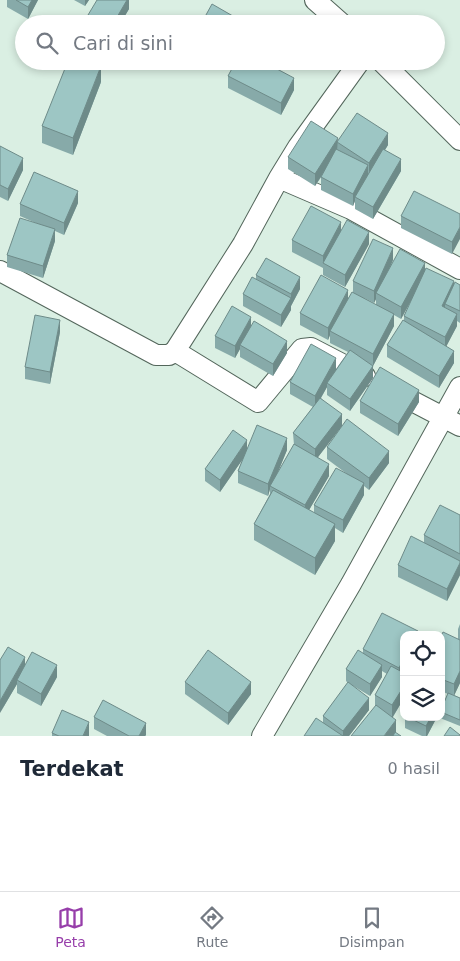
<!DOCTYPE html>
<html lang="id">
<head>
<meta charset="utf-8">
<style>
  :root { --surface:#fff; --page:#f6f6f7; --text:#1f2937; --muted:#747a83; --line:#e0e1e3; --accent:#973eaa }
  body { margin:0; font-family:"DejaVu Sans",sans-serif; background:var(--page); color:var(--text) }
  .controls { position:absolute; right:15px; bottom:15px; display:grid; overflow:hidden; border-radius:10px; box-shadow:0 2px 8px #0003 }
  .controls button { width:45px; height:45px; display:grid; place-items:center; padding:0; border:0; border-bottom:1px solid var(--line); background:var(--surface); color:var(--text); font:25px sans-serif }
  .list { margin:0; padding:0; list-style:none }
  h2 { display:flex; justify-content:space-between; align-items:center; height:65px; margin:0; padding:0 20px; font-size:21px }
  h2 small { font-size:16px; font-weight:400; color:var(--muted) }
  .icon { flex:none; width:28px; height:28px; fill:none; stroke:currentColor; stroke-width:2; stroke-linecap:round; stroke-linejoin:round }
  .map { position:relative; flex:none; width:460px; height:736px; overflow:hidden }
  .search { position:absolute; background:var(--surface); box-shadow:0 2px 8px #0003; left:15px; right:15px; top:15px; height:55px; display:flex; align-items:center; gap:12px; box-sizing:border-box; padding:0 18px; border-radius:28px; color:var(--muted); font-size:19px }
  .sheet { height:155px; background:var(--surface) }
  nav { display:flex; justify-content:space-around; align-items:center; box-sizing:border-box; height:70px; border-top:1px solid var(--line); background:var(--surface); font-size:14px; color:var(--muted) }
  nav a { display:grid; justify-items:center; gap:2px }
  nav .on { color:var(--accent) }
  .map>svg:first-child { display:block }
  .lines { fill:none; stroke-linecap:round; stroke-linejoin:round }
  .street-casing { stroke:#53665b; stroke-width:22 }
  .street { stroke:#fff; stroke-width:20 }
  .wall { fill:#87aaa9; fill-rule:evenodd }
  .shaded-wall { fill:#6e8b89 }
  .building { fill:#9dc6c4; stroke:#6e8b89 }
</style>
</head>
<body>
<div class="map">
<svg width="460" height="736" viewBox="0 0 460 736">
  <rect width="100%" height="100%" fill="#daefe3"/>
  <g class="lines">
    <g class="street-casing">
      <path id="street" d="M315,0L342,24
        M381,61L460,140
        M279,178L351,209L460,269
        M0,271L156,355H169L175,351L243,244L279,178L298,147L360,61
        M175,351L258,402L302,349L311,348L365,376
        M393,391L460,426
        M262,736L351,584L460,387"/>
    </g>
    <use href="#street" class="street"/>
  </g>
  <path class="wall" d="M7,0H38L28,19L7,7Z
    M74,0H89L85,6Z
    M129,0V9L120,24H88V15Z
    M215,61H230L226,67Z
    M228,76L294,90L281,115L228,88Z
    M101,82L73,155L42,143V126Z
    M338,141L388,145L385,150L401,171L373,219L355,209V201L353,206L321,190V177L322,176L315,186L288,169V157Z
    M0,146L23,170L8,201L0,197Z
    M78,203L64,235L55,231V241L43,278L7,267V255L38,224L20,216V204Z
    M460,214L452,254L401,228V216Z
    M341,231L369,244L345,287L323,275V267V268L292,252V240Z
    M393,260L391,265L425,270L454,284L460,285V323L457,321V326L446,346L454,363L439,388L387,357V345L404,321V316L413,297L401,319L394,315V326L373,366V378L350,411L327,395V387L321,398L342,426L318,457L329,476L309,510L314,513V505L347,474L327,459V447L389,463L369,490L364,486V495L343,533L335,528V541L315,575L254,540V524L270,494V489L268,496L238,483V471L242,460L220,492L205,481V469L247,448L287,450L276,476L294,445L293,433L313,407L290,394V382L336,369L348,352L330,343V335L328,340L300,325V313L348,298L353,293V281ZM362,297L374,303L376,299V305Z
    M256,275L300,289L291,306V310L281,327L243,306V294L256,279Z
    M251,326L287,353L273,376L240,357V349L235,358L215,348V336Z
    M60,332L50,384L25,379V367Z
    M360,401L419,402L398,436L360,413Z
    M460,515V575L447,601L398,577V565L424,543V535Z
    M460,624V683L454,695L460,698V726L440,718L441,717V710L448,694L441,691V636L458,639V629Z
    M418,635L403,672L404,673V698L393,717L396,732V733L351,736L375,707V695L387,674L382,671V677L370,696L350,684L369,710L349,736H304L323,722V716L348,683L346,681V669L363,653V649Z
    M25,665L57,677L41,706L17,693V684L0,713Z
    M185,682L251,694L228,725L185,694Z
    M94,717L146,735L145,736H107L94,729Z
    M405,717H437L427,736H422L405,728Z
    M52,733L89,734V736H52Z"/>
  <path class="shaded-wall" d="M32,0H38L28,19V7Z
    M85,0H89L85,6Z
    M127,0H129V9L120,24H113Z
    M226,61H230L226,67Z
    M101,66V82L73,155V138Z
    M294,78V90L281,115V103Z
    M388,133V145L369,175V163Z
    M338,138L337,151L315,186V174Z
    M23,158V170L8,201V189Z
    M401,159V171L373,219V207Z
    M368,165V177L355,197V201L353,206V194Z
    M78,191V203L64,235V223Z
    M341,222V234L323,263V268V256Z
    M460,227V239L452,254V242Z
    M55,229V241L43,278V266Z
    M369,232V244L345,287V275Z
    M393,248V260L378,294L376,293V299L374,303V291Z
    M425,263V275L401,319V307Z
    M300,277V289L291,306V310L281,327V315L291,298V294Z
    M454,281V293L445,304V312L442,306Z
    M348,290V302L330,331V335L328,340V328Z
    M394,314V326L373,366V354Z
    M457,314V326L445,349V337Z
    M251,317V329L240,345V349L235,358V346Z
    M60,320V332L50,384V372Z
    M287,341V353L273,376V364Z
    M454,351V363L439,388V376Z
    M336,358V370L327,383V387L315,408V396Z
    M373,366V378L350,411V399Z
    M419,390V402L398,436V424Z
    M342,414V426L315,461V449Z
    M287,438V450L272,487L270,486V489L268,496V484Z
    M247,440V453L220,492V480Z
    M389,451V463L369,490V478Z
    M329,464V476L305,517V505Z
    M364,483V495L343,533V520Z
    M335,524V541L315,575V558Z
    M460,563V575L447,601V589Z
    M25,657V669L17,680V684L0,713V701Z
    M404,658V670L399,680V668Z
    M57,665V677L41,706V694Z
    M382,665V677L370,696V684Z
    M460,671V683L454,696V684Z
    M251,682V694L228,725V713Z
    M404,686V698L392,718V705Z
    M443,692V704L441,708V695Z
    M369,698V710L349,736H343V731Z
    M431,717H437L427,736H426V726Z
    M396,720V732L394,736H384Z
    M89,722V736H83Z
    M146,723V735L145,736H139Z"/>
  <path class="building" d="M16,0H32L28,7Z
    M97,0H127L113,24H103L88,15Z
    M212,4L245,23V24H201Z
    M68,61H90L101,66L73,138L42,126Z
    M236,61H262L294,78L281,103L228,76Z
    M357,113L388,133L369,163L337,142Z
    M311,121L338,138L315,174L288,157Z
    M0,146L23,158L8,189L0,185Z
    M336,149L368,165L353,194L321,177Z
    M383,149L401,159L373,207L355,197Z
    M34,172L78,191L64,223L20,204Z
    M414,191L460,214V227L452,242L401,216Z
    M311,206L341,222L323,256L292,240Z
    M20,218L55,229L43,266L7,255Z
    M347,220L369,232L345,275L323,263Z
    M373,239L393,248L374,291L353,281Z
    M400,249L425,263L401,307L376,293Z
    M266,258L300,277L291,294L256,275Z
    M426,268L454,281L442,306L457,314L445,337L404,316Z
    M321,275L348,290L328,328L300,313Z
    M252,277L291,298L281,315L243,294Z
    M455,282L460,285V311L445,304Z
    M352,292L394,314L373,354L330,331Z
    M232,306L251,317L235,346L215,336Z
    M35,315L60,320L50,372L25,367Z
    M403,320L454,351L439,376L387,345Z
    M254,321L287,341L273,364L240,345Z
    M311,344L336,358L315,396L290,382Z
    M350,350L373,366L350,399L327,383Z
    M380,367L419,390L398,424L360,401Z
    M320,398L342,414L315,449L293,433Z
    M347,419L389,451L369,478L327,447Z
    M257,425L287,438L268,484L238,471Z
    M233,430L247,440L220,480L205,469Z
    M294,444L329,464L305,505L270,486Z
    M336,468L364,483L343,520L314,505Z
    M273,490L335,524L315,558L254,524Z
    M440,505L460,515V554L424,535Z
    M411,536L460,561V563L447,589L398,565Z
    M382,613L418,631L416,635H404V658L399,668L363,649Z
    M443,632L460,640V671L454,684L441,679V636Z
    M8,647L25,657L0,701V660Z
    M208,650L251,682L228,713L185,682Z
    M358,650L382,665L370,684L346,669Z
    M32,652L57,665L41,694L17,680Z
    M391,666L404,673V686L392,705L375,695Z
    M348,682L369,698L343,731L323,716Z
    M448,693L460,698V720L441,712V710Z
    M103,700L146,723L139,736H129L94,717Z
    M376,705L396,720L384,736H351Z
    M62,710L89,722L83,736H59L52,733Z
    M407,717H431L426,726Z
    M316,718L343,736H304Z
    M450,727L460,735V736H444Z
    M395,732L401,736H393Z"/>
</svg>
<div class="controls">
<button><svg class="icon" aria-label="locate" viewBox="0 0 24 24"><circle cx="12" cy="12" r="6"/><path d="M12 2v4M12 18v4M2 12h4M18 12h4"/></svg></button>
<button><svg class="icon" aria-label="layers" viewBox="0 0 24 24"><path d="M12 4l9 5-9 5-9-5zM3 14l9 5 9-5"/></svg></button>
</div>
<div class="search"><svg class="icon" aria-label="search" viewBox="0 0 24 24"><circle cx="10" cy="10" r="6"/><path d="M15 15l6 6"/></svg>Cari di sini</div>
</div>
<section class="sheet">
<h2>Terdekat<small>0 hasil</small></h2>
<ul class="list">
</ul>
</section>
<nav>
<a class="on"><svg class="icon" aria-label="map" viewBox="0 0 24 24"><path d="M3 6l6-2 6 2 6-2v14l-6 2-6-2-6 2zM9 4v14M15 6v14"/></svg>Peta</a>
<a><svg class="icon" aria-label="directions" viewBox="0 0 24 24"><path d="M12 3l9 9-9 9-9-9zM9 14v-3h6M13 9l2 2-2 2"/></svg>Rute</a>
<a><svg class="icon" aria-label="saved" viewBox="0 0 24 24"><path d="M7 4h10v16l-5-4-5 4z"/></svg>Disimpan</a>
</nav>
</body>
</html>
